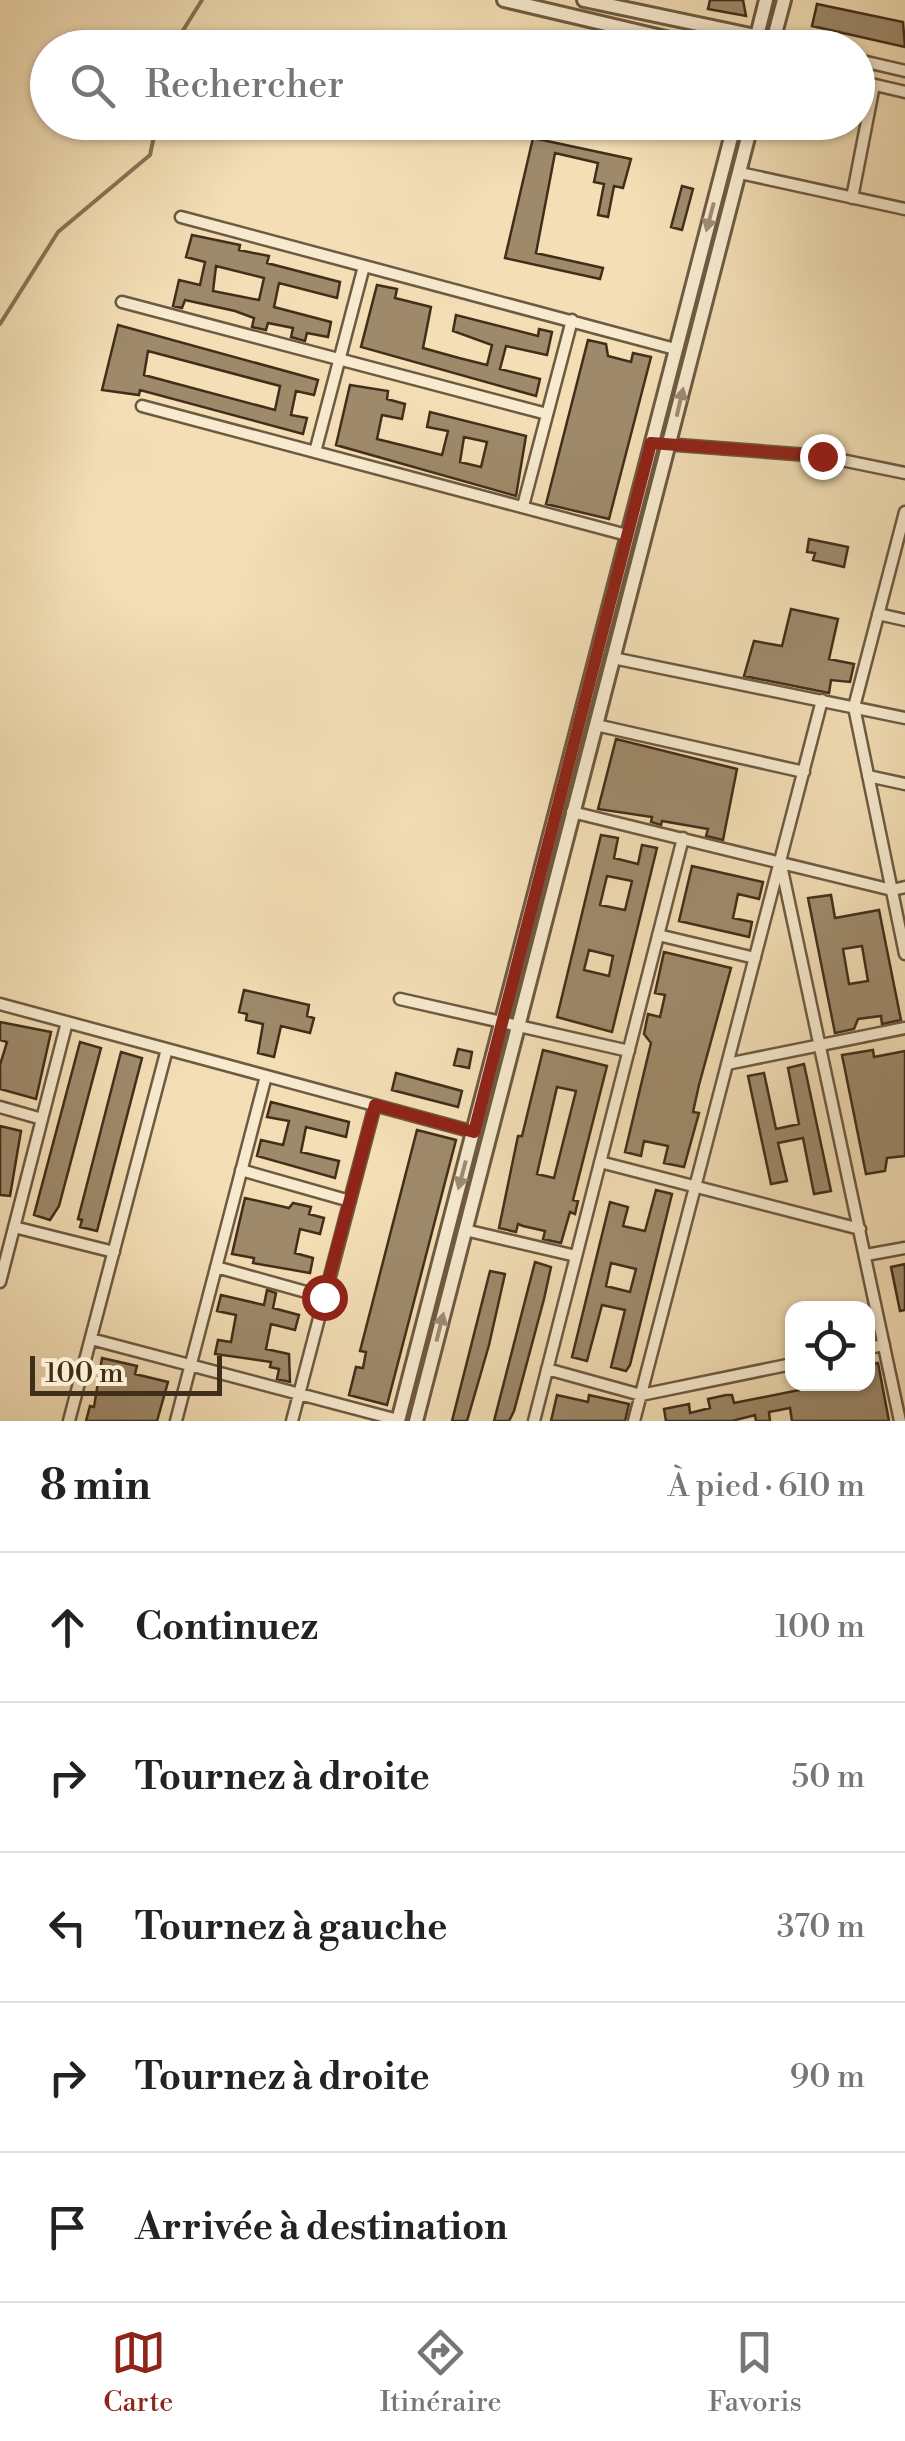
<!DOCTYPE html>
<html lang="fr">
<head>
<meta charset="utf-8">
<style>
  :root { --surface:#fff; --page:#f2f2f2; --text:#222; --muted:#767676; --line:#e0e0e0; --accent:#8f2418 }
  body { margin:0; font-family:"Libre Bodoni",serif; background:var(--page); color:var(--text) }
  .controls { position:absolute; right:30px; bottom:30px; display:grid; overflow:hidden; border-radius:20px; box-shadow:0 2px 8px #0004 }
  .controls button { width:90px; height:90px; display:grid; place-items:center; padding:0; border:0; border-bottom:2px solid var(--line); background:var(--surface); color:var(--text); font:50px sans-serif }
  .scale { position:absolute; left:30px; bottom:25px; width:192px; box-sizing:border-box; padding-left:10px; border:5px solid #412e1a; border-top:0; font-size:28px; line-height:35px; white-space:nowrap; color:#412e1a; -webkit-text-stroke:8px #f7eacf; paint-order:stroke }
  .stop { position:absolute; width:30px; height:30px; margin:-22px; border:8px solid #8f2418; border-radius:50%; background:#fff }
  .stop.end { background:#8f2418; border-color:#fff; box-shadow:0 2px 10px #0008 }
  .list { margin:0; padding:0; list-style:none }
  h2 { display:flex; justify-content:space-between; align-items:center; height:130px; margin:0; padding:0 40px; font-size:42px }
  h2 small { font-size:32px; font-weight:400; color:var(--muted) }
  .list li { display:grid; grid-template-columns:65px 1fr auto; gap:30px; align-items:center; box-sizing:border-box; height:150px; padding:0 40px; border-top:2px solid var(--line) }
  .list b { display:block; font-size:38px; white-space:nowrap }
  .list em { font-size:32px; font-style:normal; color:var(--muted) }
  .icon { flex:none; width:55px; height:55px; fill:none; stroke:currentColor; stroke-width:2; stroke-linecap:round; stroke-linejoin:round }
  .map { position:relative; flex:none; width:905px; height:1421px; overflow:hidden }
  .search { position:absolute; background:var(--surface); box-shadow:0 2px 8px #0004; left:30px; right:30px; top:30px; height:110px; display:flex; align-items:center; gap:25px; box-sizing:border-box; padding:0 35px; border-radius:55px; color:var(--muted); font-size:38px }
  .sheet { height:880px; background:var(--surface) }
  nav { display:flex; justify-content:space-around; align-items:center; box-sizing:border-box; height:140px; border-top:2px solid var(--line); background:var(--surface); font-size:28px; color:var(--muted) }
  nav a { display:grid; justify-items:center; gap:5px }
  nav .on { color:var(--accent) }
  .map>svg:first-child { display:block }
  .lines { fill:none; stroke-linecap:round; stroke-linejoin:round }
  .stream { stroke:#877457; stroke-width:4 }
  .building { fill:#9e8a6b; stroke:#412e1a; stroke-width:2.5; fill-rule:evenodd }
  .minor-casing { stroke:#6e5a41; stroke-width:15 }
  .tertiary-casing { stroke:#6e5a41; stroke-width:18 }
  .minor { stroke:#f7eacf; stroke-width:10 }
  .tertiary { stroke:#f7eacf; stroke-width:12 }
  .oneway { fill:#9c8c74 }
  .route { stroke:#8f2418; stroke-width:12 }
</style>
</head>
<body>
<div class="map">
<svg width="905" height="1421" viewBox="0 0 905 1421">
  <rect width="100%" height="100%" fill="#f3deb5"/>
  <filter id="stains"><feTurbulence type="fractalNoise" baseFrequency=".002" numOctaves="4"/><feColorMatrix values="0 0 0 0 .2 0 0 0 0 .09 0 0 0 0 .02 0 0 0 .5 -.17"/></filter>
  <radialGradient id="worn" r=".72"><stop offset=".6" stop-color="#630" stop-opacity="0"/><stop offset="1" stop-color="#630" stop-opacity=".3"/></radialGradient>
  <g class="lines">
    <path class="stream" d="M172,48L202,0
      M0,324L58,232L150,155L157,122"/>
  </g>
  <path class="building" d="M710,0H743L746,16L708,9Z
    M817,4L903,22L905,47L812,26Z
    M676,122H707L705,133L676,127Z
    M533,138L631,159L623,188L614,186L608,217L598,215L604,184L594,182L598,163L555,153L536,253L603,268L600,279L505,258Z
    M682,186L693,189L682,230L671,227Z
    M192,235L240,245L239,250L269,256L267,263L340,282L337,298L279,283L274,307L331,322L328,337L307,333L305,341L291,337L293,328L268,323L266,330L252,327L254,318L235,311L185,300L182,308L173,306L179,280L200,285L205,262L186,257ZM216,266L264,278L259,300L213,291Z
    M377,285L397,289L395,298L431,307L423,348L459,358L487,365L492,345L453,331L456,315L538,336L539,329L552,332L547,355L506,346L500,369L540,379L536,396L361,347Z
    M118,325L318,380L314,395L296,391L291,415L307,418L303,434L140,390L139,395L102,390ZM148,351L280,386L275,410L144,375Z
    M588,340L606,344L608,356L631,362L633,353L651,357L609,519L546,504Z
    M350,385L388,391L387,399L405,404L402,419L382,415L377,439L442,455L448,431L427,427L430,412L526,436L516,496L336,445ZM464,437L487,442L481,467L460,462Z
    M809,539L848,547L844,567L813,560L815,553L807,552Z
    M791,609L838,619L829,659L854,664L850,682L831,680L829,693L744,676L754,641L782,646Z
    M616,739L737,769L723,840L706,836L708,829L662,821L661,825L651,822L652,817L598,809Z
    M601,835L618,838L614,858L638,864L642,845L657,848L612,1032L557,1017ZM607,876L632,881L625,910L600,905ZM589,950L613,956L609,976L584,970Z
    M692,866L763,882L759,899L738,894L733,918L752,922L749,937L679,921Z
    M831,895L835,918L879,910L901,1020L882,1024L881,1016L858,1019L854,1029L835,1033L808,898ZM862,946L868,981L849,984L843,949Z
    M664,952L731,968L699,1085L693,1112L699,1113L684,1167L664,1163L668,1146L644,1141L641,1156L625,1152L651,1043L644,1034L648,1014L660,1017L665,995L655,993Z
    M244,990L309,1005L307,1016L314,1018L310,1033L281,1026L274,1057L258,1053L263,1024L246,1020L247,1014L239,1012Z
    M0,1022L51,1032L36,1099L0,1089V1065L7,1042L0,1040Z
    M80,1042L101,1048L59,1206L50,1220L34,1215Z
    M458,1049L472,1052L469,1068L454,1065Z
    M543,1050L607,1066L573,1200L578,1201L575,1214L570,1212L561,1243L543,1239L545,1231L523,1226L518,1224L516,1232L499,1228L518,1136H522ZM557,1087L576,1091L554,1178L537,1174Z
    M873,1050L874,1057L905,1051V1156L887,1158L885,1171L866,1174L842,1055Z
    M121,1052L142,1058L97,1231L80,1227L82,1220L78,1219Z
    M804,1064L831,1191L814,1194L803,1138L778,1143L787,1181L771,1184L748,1076L764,1073L776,1129L799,1124L788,1068Z
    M396,1073L462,1091L458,1107L392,1090Z
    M271,1102L349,1122L346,1137L306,1127L301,1152L339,1161L335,1178L257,1156L261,1140L283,1145L289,1121L267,1117Z
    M0,1126L21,1131L10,1196L0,1195Z
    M417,1130L456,1140L387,1405L349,1395L356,1367L363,1368L366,1352L360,1351Z
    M656,1190L672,1194L630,1365L626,1371L611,1367L625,1310L602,1305L587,1361L572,1357L610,1202L628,1207L623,1226L645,1231ZM611,1263L636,1269L630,1292L606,1286Z
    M245,1198L289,1208L293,1203L311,1207L309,1214L324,1218L320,1234L300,1229L295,1253L313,1258L310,1273L253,1263L254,1258L232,1254Z
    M535,1262L551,1267L544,1299L514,1411L509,1421H494Z
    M905,1264V1310L900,1311L891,1267Z
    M490,1271L505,1274L489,1345L467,1421H452Z
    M267,1290L276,1293L273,1308L299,1315L295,1330L271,1324L266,1349L289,1354L290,1382L277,1379L279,1369L270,1367L271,1362L215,1354L218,1340L231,1342L236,1315L217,1311L221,1295L264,1305Z
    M102,1358L137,1366L135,1374L168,1382L157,1421H86L90,1406L94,1407Z
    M878,1363L889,1421H792L790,1408L769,1412L770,1421H756L755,1415L732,1421H666L664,1409L689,1404L690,1413L710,1408L708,1399L726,1395H732L734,1403L829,1384H868V1365Z
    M557,1395L588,1402L589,1395L629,1404L625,1421H551Z"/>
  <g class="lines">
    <g class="minor-casing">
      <path id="minor" d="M774,40L805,48
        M858,60L905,71
        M858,81L905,92
        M740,173L905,209
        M852,198L874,85
        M181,217L675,349
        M122,302L547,414
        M142,406L627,535
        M651,443L822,456L905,473
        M315,452L364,266
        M523,506L572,320
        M905,512L854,707L905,954
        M878,614L905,620
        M613,658L905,718
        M596,725L804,772
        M868,776L905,784
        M572,812L892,890L905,887
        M781,865L900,1421
        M658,935L755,958
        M400,999L629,1051
        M0,1004L474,1132
        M727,1064L905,1028
        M0,1107L42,1119
        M600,1162L860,1229
        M241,1170L350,1201
        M14,1227L114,1252
        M465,1230L576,1256
        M866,1255L905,1248
        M216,1267L324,1297
        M0,1282L67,1022
        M91,1339L398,1420
        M868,1348L884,1345
        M547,1369L641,1395L792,1364
        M69,1421L167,1049
        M176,1421L266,1076
        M292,1421L375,1105
        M534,1421L683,838
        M634,1421L822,700"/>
    </g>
    <g class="tertiary-casing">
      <path id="tertiary" d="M504,0L708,48
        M584,0L774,40
        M772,45L784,0
        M754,48L766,0
        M398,1421L735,122
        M416,1421L752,122"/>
    </g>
    <use href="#minor" class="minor"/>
    <use href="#tertiary" class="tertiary"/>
  </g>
  <defs><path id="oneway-solid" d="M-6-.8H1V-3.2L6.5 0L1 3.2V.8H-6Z" transform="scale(2.5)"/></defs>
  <g class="oneway">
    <use href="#oneway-solid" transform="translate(710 217) rotate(105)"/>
    <use href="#oneway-solid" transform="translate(680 402) rotate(-77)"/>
    <use href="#oneway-solid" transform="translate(462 1175) rotate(105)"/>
    <use href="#oneway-solid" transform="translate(440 1327) rotate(-76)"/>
  </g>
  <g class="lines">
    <path class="route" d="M324,1297L375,1105L474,1132L651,443L822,456"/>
  </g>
  <rect width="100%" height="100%" filter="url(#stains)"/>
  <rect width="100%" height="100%" fill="url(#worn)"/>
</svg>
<div class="controls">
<button><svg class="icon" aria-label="locate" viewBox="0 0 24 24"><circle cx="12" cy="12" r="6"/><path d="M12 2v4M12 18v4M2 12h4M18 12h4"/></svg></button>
</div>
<div class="scale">100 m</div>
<div class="stop" style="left:324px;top:1297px"></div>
<div class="stop end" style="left:822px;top:456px"></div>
<div class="search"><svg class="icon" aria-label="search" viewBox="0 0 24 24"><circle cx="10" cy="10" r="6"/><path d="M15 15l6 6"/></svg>Rechercher</div>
</div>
<section class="sheet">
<h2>8 min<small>À pied · 610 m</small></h2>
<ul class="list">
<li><svg class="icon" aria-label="ahead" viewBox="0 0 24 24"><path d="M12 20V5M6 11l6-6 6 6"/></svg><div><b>Continuez</b></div><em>100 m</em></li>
<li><svg class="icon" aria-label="right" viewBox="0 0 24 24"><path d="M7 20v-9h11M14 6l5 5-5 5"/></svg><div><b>Tournez à droite</b></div><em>50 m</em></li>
<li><svg class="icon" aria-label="left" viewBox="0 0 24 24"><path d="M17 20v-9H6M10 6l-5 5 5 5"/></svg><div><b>Tournez à gauche</b></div><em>370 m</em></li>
<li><svg class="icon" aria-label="right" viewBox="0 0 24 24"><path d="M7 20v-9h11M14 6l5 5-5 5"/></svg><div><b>Tournez à droite</b></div><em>90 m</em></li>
<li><svg class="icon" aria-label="arrive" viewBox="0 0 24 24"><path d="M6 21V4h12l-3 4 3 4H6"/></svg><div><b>Arrivée à destination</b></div></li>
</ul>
</section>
<nav>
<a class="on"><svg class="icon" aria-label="map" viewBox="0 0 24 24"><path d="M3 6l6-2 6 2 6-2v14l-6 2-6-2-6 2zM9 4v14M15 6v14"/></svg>Carte</a>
<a><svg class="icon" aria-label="directions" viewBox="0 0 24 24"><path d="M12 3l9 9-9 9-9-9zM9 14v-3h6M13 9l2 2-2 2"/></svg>Itinéraire</a>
<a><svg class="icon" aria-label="saved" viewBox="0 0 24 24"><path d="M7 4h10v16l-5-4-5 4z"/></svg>Favoris</a>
</nav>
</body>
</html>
